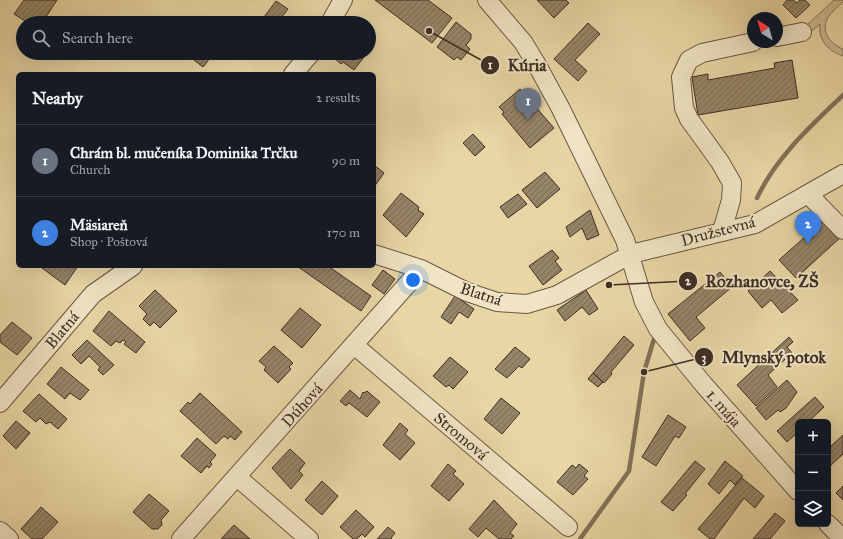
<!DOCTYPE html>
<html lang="en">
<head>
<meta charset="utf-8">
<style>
  :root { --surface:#171b24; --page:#20242c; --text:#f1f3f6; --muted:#9ea1a6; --line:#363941; --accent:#c59692 }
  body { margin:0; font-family:"IM FELL Great Primer",serif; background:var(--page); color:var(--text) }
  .controls { position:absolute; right:12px; bottom:12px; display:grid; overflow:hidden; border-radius:6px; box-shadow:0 4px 16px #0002 }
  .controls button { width:36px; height:36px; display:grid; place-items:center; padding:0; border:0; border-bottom:1px solid var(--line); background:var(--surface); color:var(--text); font:20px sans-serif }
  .compass { position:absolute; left:747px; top:12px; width:36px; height:36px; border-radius:50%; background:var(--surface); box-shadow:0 4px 16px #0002; rotate:323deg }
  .you { position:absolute; left:413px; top:280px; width:14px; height:14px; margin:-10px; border:3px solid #fff; border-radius:50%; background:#1a73e8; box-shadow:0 0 0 6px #1a73e833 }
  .badge { display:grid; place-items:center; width:26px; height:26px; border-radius:50%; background:var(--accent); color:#fff; font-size:13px; font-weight:700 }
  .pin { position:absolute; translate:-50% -33px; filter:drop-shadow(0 1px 2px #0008) }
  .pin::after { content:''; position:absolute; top:21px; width:14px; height:12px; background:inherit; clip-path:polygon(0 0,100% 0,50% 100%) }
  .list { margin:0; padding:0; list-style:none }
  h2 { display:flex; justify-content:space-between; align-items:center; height:52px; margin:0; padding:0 16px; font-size:17px }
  h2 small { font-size:13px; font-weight:400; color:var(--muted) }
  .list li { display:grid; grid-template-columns:26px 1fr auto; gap:12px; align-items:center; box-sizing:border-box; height:72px; padding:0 16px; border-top:1px solid var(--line) }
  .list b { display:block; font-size:15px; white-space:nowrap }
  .list p { margin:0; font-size:13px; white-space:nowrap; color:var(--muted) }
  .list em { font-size:13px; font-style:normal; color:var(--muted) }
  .icon { flex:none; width:22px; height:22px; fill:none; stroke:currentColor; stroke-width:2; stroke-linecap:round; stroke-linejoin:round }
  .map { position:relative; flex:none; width:843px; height:539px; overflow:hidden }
  .search { position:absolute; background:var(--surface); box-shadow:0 4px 16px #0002; left:16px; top:16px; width:360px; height:44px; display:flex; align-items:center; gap:10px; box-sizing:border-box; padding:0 14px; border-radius:22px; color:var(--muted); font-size:15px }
  .panel { position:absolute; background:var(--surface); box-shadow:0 4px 16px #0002; left:16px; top:72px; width:360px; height:196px; border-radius:6px }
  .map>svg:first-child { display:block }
  .green { fill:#cbb98f; stroke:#84745a }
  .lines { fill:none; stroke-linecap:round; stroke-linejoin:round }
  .stream { stroke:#817158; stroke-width:4.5 }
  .building { fill:url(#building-hatch); stroke:#3e2e26 }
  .minor-casing { stroke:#685846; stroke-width:20 }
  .minor { stroke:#f0e4c4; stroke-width:18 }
  .labels { text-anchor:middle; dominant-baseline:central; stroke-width:4; stroke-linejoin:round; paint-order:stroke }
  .street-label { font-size:16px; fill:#3e2e26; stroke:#f0e4c4 }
  .leader { fill:none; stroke:#3e2e26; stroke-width:1.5 }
  .callout-dot { fill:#3e2e26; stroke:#f0e4c4; stroke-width:1.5 }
  .mark-label { font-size:12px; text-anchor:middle; font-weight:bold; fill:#fff }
  .callout-label { font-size:17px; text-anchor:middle; font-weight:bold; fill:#3e2e26; stroke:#f0e4c4; stroke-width:4; stroke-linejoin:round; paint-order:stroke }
</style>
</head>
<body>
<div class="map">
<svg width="843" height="539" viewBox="0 0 843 539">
  <defs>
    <pattern id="building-hatch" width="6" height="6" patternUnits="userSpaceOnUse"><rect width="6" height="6" fill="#968568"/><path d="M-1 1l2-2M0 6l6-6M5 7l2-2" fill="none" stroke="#7c6d55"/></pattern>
  </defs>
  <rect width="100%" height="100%" fill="#e8d6a4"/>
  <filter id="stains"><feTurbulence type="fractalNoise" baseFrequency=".005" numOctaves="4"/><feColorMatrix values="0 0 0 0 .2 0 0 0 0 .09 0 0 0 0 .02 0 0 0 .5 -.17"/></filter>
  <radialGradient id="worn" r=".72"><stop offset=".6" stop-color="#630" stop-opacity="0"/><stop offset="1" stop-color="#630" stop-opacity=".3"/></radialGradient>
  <path class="green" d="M834,0H843V2C839,6 832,11 829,16C819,30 830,44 843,49V56C828,51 818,40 820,24L812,31L807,25Z"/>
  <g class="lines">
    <path class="stream" d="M757,198C776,157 811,126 843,95
      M580,539L629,471L644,372L654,339"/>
  </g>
  <path class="building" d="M24,0H57L42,23H28L14,14Z
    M375,0H428L452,18L432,43Z
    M537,0H566L569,3L554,18Z
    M787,0H793L797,3L800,0H805L810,5L796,18L783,5Z
    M276,1L288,9L277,23H272L264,17Z
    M456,22L471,34V39L466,45L470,49L461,60L457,57L454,60L437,47Z
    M588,23L600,34L575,60L587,71L578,81L554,59Z
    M185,53H214L203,67Z
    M332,53H367L354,70L343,62L341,64L332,56L334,54Z
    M792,60L798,98L698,115L692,77L708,74V80L775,68L774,63Z
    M520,89L554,128L530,148L502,114L504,112L499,107Z
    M473,134L485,147L475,156L463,143Z
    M374,165L384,173L374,187Z
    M545,172L560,189L537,208L522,190Z
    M401,193L419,207L418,210L424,214L406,237L383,215Z
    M518,194L527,204L508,218L500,207Z
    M590,210L599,235L587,240L582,228L570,237L566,227Z
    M825,219L841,237L796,278L779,260Z
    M552,250L559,258L555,261L562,270L543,285L529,266Z
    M44,266H78L65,285L42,268Z
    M297,266H328L371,296L361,311Z
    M383,270L395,279L384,294L372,285Z
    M770,271L798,300L782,313L771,300L762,308L748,291Z
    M720,272L732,287L696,317L705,328L690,341L668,314Z
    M155,290L177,311L160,328L154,322L150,326L143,319L147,314L139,306Z
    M586,290L598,309L589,315L582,307L565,321L557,310Z
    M455,296L474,309L468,318L459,312L451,324L441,317Z
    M300,308L321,325L302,348L281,330Z
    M109,311L145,342L136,353L124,344L126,342L123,340L120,343L116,341L111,346L93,331Z
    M12,322L32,338L17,355L0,342V335Z
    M624,336L634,345L611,372L612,374L604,383L593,373Z
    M789,337L793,342L787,347L792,353L768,375L777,387L756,406L737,385Z
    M87,340L114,365L103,375L98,370L100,367L89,356L81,364L72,355Z
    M274,346L293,363L289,367L291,369L278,383L264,370L266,367L259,361Z
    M515,347L530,359L522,368L519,366L507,378L495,369Z
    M450,357L468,372L453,389L449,385L446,387L433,376Z
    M61,367L89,390L80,400L70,393L65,399L47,384Z
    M593,373L603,382L598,387L588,379Z
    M787,380L797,392L786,408L780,412L778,410L766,420L756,408Z
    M350,390L360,399L363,392L364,393L367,391L380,402L367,417L349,403L346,406L340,401Z
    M200,393L242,432L235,440L230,436L228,439L224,436L216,444L180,411L188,402L190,404Z
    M39,394L67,419L58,429L50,422L46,424L40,418L36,422L23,411Z
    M815,397L824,407L808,422H798V432L787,442L777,431Z
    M501,398L520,413L502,434L484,419Z
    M668,415L686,427L679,438L675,436L656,466L642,457Z
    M16,421L30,433L16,449L3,436Z
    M400,423L408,430L405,434L415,443L400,460L383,445Z
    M843,435V454L828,468V449Z
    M197,438L216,455L210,462L212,464L209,468L207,466L201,473L181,456Z
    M290,449L305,463L299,471L303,475L291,489L272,468Z
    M695,461L705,469L685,494L687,495L673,511L661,502Z
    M725,461L743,476L735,485L730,480L719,494L708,484Z
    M448,464L456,471L453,474L464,484L449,501L431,486Z
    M579,464L588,471L584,476L588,479L573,495L557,482L572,465L576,468Z
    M742,478L764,496L755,508L744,498L714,539H710L698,529Z
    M322,481L338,496L322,515L305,500Z
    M843,486V500L836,493Z
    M149,494L169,511L161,520L162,525L158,529H152L133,512Z
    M494,500L517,524L510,533L514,536L511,539H499L486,528L478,537L469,529Z
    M41,507L58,522L42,539H32L21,529Z
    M356,510L374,527L365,537L362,534L357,539H353L340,527Z
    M775,513L785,521L770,539H753Z
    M234,525L250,539H221Z
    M388,527L395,533L391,538L392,539H377Z"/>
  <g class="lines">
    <g class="minor-casing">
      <path id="minor" d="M487,0L523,42L537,65L561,109L625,240L644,302L658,329L704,385L798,491
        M330,23L343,0
        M777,37L802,32
        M293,74L311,53
        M808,194L843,230
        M722,231L731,200L732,183L720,162L689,119L684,108L681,77L689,60L702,53L753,42
        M374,254L421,269L467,292L497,302L527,304L557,295L631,254L755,224L843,174
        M354,345L568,527
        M0,403L93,294L133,266
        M237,477L309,539
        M828,524L843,539
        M0,531L9,539
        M181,539L421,269"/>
    </g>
    <use href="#minor" class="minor"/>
  </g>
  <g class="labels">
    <g class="street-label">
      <text transform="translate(718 231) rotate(-15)">Družstevná</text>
      <text transform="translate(481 294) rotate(18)">Blatná</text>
      <text transform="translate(62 330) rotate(-50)">Blatná</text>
      <text transform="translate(302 405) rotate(-48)">Dúhová</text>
      <text transform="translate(724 408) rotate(49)">1. mája</text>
      <text transform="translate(461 436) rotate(40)">Stromová</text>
    </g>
  </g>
  <path class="leader" d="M429 31L490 65M609 285L688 281M644 372L704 357"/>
  <g class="callout-dot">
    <circle cx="429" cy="31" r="4"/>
    <circle cx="609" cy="285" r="4"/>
    <circle cx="644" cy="372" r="4"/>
    <circle cx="490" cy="65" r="10"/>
    <circle cx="688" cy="281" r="10"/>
    <circle cx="704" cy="357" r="10"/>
  </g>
  <g class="mark-label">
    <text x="490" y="69">1</text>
    <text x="688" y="285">2</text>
    <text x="704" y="362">3</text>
  </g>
  <g class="callout-label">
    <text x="527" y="71">Kúria</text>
    <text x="762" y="287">Rozhanovce, ZŠ</text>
    <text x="774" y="363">Mlynský potok</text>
  </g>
  <rect width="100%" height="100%" filter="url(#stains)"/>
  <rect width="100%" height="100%" fill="url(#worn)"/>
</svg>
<div class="controls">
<button>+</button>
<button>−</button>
<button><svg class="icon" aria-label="layers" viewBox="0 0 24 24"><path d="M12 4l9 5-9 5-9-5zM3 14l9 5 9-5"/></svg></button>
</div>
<svg class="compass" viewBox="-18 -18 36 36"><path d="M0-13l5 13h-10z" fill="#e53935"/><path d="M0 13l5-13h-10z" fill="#9ea1a6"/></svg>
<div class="you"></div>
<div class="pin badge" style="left:528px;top:121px;background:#6b7280">1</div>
<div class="pin badge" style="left:808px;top:244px;background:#3f7fe0">2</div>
<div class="search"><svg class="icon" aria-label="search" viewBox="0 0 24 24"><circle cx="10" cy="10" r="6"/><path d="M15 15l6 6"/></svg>Search here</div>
<section class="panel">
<h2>Nearby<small>2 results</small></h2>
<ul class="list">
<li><span class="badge" style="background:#6b7280">1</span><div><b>Chrám bl. mučeníka Dominika Trčku</b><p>Church</p></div><em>90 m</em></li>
<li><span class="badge" style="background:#3f7fe0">2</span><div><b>Mäsiareň</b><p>Shop · Poštová</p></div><em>170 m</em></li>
</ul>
</section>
</div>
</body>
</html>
